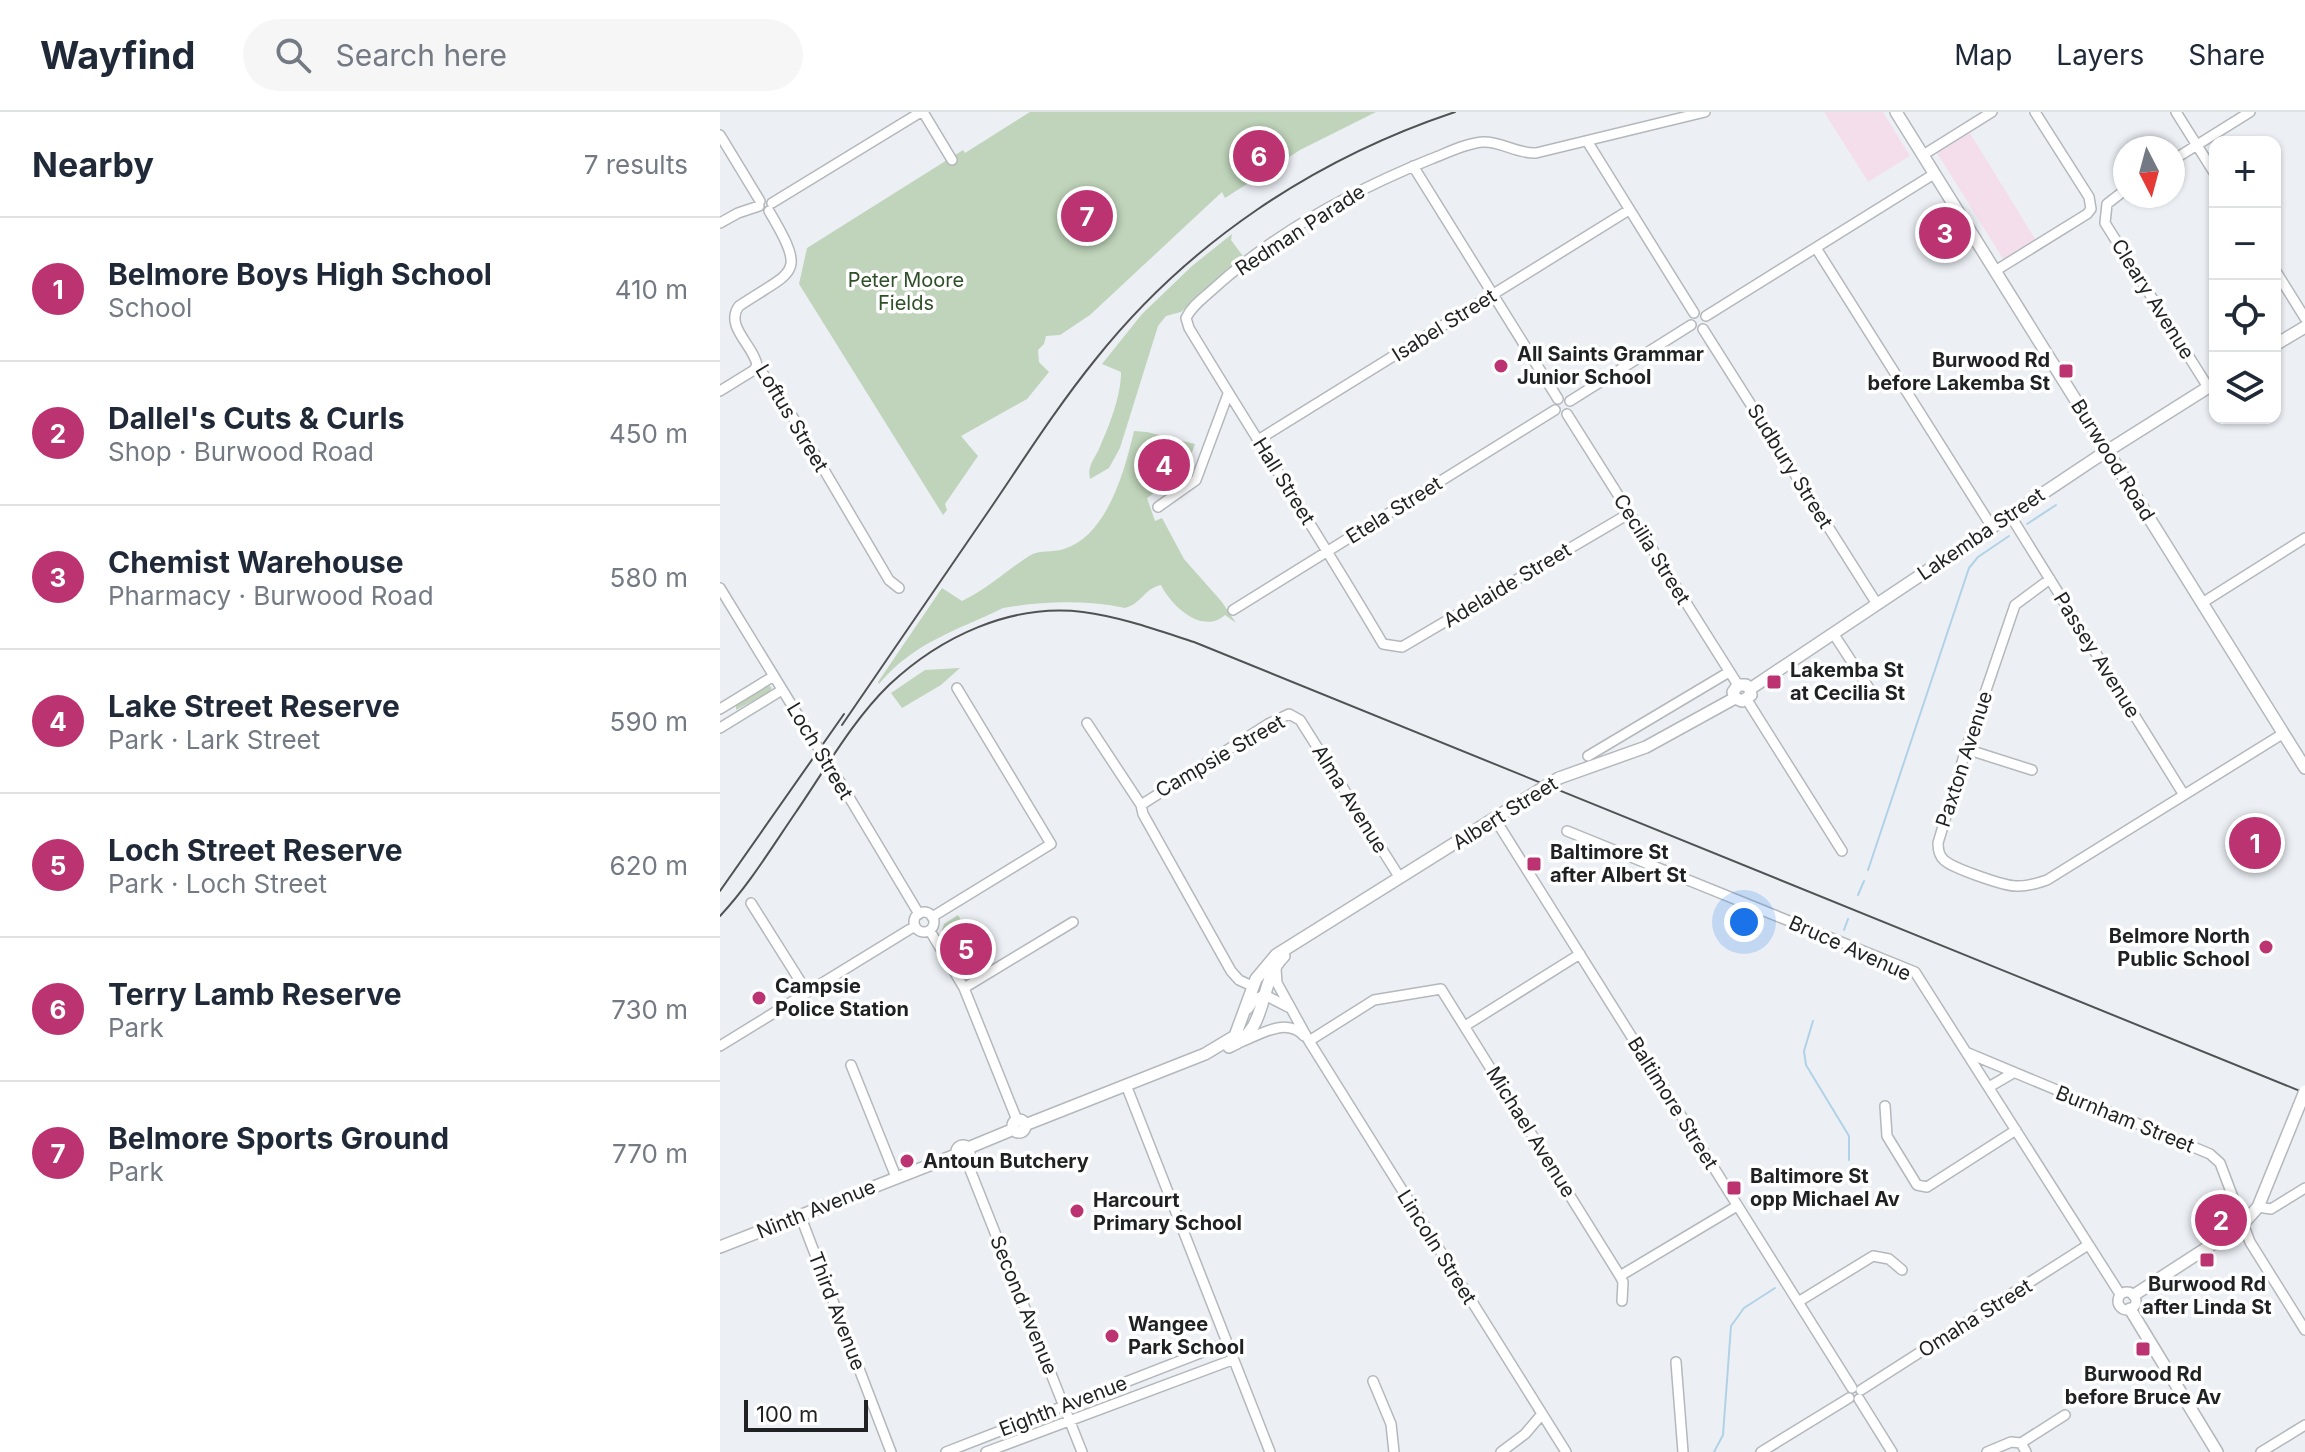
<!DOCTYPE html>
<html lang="en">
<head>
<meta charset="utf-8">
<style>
  :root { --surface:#fff; --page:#f6f6f7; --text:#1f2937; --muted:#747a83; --line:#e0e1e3; --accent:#bc3371 }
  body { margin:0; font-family:Inter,sans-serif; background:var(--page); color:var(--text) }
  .controls { position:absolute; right:24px; top:24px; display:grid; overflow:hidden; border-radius:16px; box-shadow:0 2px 6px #0004 }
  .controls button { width:72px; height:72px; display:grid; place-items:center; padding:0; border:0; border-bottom:2px solid var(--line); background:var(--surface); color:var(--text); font:40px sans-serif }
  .compass { position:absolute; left:1393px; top:24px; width:72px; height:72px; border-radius:50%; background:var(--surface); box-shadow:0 2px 6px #0004; rotate:174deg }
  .scale { position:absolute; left:24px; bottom:20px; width:124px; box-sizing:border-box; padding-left:8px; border:4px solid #1f2122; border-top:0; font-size:22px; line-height:28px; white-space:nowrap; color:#1f2122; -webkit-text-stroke:6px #fff; paint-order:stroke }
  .you { position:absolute; left:1024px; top:810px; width:28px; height:28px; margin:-20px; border:6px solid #fff; border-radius:50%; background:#1a73e8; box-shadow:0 0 0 12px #1a73e833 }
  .badge { display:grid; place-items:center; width:52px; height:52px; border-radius:50%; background:var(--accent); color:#fff; font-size:26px; font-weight:700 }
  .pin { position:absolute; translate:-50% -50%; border:4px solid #fff; box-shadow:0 2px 8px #0006 }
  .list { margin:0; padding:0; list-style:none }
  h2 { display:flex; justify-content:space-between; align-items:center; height:104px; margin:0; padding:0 32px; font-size:34px }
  h2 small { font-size:26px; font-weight:400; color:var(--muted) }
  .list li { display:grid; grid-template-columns:52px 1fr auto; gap:24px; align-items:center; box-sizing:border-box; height:144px; padding:0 32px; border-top:2px solid var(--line) }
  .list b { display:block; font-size:30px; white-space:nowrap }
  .list p { margin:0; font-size:26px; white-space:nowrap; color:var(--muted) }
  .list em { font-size:26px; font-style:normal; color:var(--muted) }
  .icon { flex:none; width:44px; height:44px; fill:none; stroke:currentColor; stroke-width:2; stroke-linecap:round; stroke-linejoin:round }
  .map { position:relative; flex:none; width:1585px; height:1340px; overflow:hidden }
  header { display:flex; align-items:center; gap:48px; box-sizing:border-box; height:112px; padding:0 40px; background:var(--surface); border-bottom:2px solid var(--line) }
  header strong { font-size:38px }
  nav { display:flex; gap:44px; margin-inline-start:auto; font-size:28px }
  .search { width:560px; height:72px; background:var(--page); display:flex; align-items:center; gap:20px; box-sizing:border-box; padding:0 28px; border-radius:44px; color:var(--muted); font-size:30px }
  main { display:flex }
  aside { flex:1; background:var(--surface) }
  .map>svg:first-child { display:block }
  .commercial { fill:#f5deeb }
  .green { fill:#bfd4ba }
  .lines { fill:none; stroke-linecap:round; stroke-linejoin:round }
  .stream { stroke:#b1d2e6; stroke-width:2 }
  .minor-casing { stroke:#b4b8bc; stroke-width:12 }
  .major-casing { stroke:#b4b8bc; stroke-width:14 }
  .minor { stroke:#fff; stroke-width:9 }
  .major { stroke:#fff; stroke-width:11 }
  .rail { stroke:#505254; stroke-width:2 }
  .minor-bridge-casing { stroke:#b4b8bc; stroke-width:12; stroke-linecap:butt }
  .major-bridge-casing { stroke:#b4b8bc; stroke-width:14; stroke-linecap:butt }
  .minor-bridge { stroke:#fff; stroke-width:9 }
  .major-bridge { stroke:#fff; stroke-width:11 }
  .poi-dot { fill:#bc3371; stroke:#fff; stroke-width:3 }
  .labels { text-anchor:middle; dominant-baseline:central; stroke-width:7; stroke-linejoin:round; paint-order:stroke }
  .street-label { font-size:20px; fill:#1f2122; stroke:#fff }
  .park-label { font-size:20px; fill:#2e4f27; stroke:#fff }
  .poi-label { font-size:20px; font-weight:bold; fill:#1f2122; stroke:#fff; text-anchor:start }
</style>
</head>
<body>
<header>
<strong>Wayfind</strong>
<div class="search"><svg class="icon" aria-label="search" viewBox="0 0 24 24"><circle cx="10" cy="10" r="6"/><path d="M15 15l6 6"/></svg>Search here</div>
<nav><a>Map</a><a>Layers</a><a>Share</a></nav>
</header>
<main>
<aside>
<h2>Nearby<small>7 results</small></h2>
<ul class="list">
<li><span class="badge">1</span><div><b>Belmore Boys High School</b><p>School</p></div><em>410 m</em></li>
<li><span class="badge">2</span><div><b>Dallel's Cuts &amp; Curls</b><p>Shop · Burwood Road</p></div><em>450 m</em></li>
<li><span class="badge">3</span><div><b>Chemist Warehouse</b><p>Pharmacy · Burwood Road</p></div><em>580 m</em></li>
<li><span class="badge">4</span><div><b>Lake Street Reserve</b><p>Park · Lark Street</p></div><em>590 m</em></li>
<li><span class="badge">5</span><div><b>Loch Street Reserve</b><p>Park · Loch Street</p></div><em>620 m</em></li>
<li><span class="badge">6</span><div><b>Terry Lamb Reserve</b><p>Park</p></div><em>730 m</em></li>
<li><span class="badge">7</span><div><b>Belmore Sports Ground</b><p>Park</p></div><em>770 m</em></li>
</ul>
</aside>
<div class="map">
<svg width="1585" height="1340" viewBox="0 0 1585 1340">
  <rect width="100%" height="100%" fill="#ecf0f5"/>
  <path class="commercial" d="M1104,0H1163L1190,44L1148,70Z
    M1250,21L1315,127L1283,147L1217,41Z"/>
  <path class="green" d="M310,0H656L580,38L505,86L502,80L370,203L340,223L326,224L324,232L318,238L319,250L329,260L307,287L241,324L258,344L225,392L227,398L223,403L79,172L87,136L243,38L245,41Z
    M512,122L511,128L523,144L461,200L446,204L438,214L400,336L389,356L370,367C367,354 374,348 379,337C389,314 401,285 401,260L382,252L422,202L472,154Z
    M414,319L427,320L475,332L465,360L427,386L435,409L442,406L464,447L502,490L516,511L505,503C483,523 452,495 441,473C425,476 421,492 405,496C365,488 324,489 283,496C236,519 194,530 159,572L158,570L222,476L242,489C267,477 286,459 309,444C321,437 331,441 344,437C388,423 405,357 414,319Z
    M240,556L221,573L182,596L171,581L205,558Z
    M48,573L52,576L49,580L16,598V592Z
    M238,803L271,857L253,868L222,818L224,812Z"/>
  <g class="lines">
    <path class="stream" d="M1307,412L1336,393
      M1148,758L1249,456L1258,445L1289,424
      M1138,783L1144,769
      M1124,818L1128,807
      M1093,909L1084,939L1086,953L1129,1024V1048
      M994,1340L1003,1323L1011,1214L1024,1196L1055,1176"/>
    <g class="minor-casing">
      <path id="minor" d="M203,0L232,48
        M1456,0L1495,62
        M0,23L40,89
        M867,29L974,201
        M1203,43L1272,0
        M1453,48L1530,0
        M693,54L838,287
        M1405,78L1387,92L1385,111L1488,275
        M52,91L201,0
        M49,99C88,165 74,157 19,194C4,214 34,234 37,253L74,307L169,468L179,476
        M0,111L18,101L39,94
        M1096,136L1272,415
        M1555,158L1585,206
        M1275,159L1367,102L1371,97L1369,85L1315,0
        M986,204L1214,62
        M983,217L1157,492
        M0,279L34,258L37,253
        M850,289L971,213
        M847,302L1018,573
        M538,328L909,98
        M438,395L476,368L508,282
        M910,401L682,535L663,532C600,425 533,322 469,216L466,206C471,195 482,187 491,179C554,121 632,79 711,47C727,41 746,31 763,30C781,29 797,42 816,41L985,0
        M1290,403L1464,683
        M1330,467L1295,493L1246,637L1218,731C1218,737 1219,744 1224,748C1232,756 1284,774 1296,774C1308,775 1317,771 1327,768L1564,621
        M0,476L90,623
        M1482,491L1585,426
        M513,498L835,298
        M1113,521L1154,584
        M1027,588L1122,739
        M0,597L54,564
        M367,611L421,693L423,702L511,859L519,868L532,874
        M0,616L62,578
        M1246,637L1312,658
        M868,644L1009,560
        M117,665L199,802
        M421,693L548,612L569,602L580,608L680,766
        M775,707L1132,1276
        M847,719L1195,860L1400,1182
        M31,791L87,880
        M194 810a10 10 0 1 1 20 0a10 10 0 1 1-20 0Z
        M212,805L331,732L237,576
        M210,819L244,876L297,1008
        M556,857L557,871L589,929L846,1340
        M244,876L353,810
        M528,897L535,887L545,883L568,895
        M745,914L860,842
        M589,929L654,888L721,877L900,1164L903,1170L902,1189
        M521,930C541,922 567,905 584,924
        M0,934L195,814
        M1248,941L1490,1042L1500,1051L1530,1130L1585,1218
        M131,953L176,1065
        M406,973L550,1340
        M1269,975L1293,961
        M1165,994L1167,1024L1197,1073L1207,1075L1296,1018
        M245,1045L362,1340
        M1538,1095L1551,1097L1585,1076
        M80,1103L171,1340
        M900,1164L1017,1094
        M1398 1189a9 9 0 1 1 18 0a9 9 0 1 1-18 0Z
        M1078,1190L1153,1144L1169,1147L1182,1158
        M956,1250L963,1340
        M653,1269L671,1312L674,1340
        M1141,1278L1368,1133
        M1139,1287L1172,1340
        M1301,1331L1345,1303
        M226,1340L506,1231
        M266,1340L512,1248
        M781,1340L805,1322L822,1302
        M1041,1340L1129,1286
        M1267,1340L1291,1330L1301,1331L1306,1340
        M1541,1340L1585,1313"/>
    </g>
    <g class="major-casing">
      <path id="major" d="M1176,0L1585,656
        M1555,233L1585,215
        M1015,586L1022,589L1031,583L1030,577L1376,346L1495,271
        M1015,586L1013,580L1018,573H1026L1030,577
        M839,666L926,635L1015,586
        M509,935C550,919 537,870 564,844
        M293 1014a6 6 0 1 1 12 0a6 6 0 1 1-12 0Z
        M305,1013L485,942L515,924L536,867L556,843L818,679
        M237 1040a6 6 0 1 1 12 0a6 6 0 1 1-12 0Z
        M248,1036L294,1017
        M0,1135L238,1042
        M1414,1183L1522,1113L1538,1095L1579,994
        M1410,1197L1497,1340"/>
    </g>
    <use href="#minor" class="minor"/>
    <use href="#major" class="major"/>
    <path class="rail" d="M122,613C171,541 221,469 270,397C304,347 337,295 375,248C468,131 594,47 735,0
      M0,779L124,602
      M0,804C29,773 52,735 76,700C105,658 132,609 169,573C220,525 291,491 363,500C401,505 437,518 474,530L1585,981"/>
    <g class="minor-bridge-casing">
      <path id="minor-bridge" d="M90,623L117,665"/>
    </g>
    <g class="major-bridge-casing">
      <path id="major-bridge" d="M818,679L839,666
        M1579,994L1585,979"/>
    </g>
    <use href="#minor-bridge" class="minor-bridge"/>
    <use href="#major-bridge" class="major-bridge"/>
  </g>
  <g class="poi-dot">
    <circle cx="781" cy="254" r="8"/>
    <rect x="1338" y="251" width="16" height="16" rx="4"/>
    <rect x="1046" y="562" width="16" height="16" rx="4"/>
    <rect x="806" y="744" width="16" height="16" rx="4"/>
    <circle cx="1546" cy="835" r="8"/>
    <circle cx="39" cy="886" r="8"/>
    <circle cx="187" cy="1049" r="8"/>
    <rect x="1006" y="1068" width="16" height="16" rx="4"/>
    <circle cx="357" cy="1099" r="8"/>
    <rect x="1479" y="1140" width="16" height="16" rx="4"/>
    <circle cx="392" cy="1224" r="8"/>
    <rect x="1415" y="1229" width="16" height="16" rx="4"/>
  </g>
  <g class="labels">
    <g class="street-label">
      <text transform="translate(580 118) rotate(-33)">Redman Parade</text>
      <text transform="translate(1433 187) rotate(58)">Cleary Avenue</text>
      <text transform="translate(724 213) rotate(-32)">Isabel Street</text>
      <text transform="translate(72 306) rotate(59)">Loftus Street</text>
      <text transform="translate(1393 348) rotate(58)">Burwood Road</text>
      <text transform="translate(1070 354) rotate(58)">Sudbury Street</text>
      <text transform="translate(564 369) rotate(58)">Hall Street</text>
      <text transform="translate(674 398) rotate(-32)">Etela Street</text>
      <text transform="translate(1261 422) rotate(-34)">Lakemba Street</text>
      <text transform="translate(932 437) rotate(58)">Cecilia Street</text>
      <text transform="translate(787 473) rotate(-31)">Adelaide Street</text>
      <text transform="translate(1377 543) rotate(58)">Passey Avenue</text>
      <text transform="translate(100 639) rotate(59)">Loch Street</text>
      <text transform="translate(500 644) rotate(-30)">Campsie Street</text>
      <text transform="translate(1244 647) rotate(-72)">Paxton Avenue</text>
      <text transform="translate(630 687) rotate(58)">Alma Avenue</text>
      <text transform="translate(785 701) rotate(-32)">Albert Street</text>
      <text transform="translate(1130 836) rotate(24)">Bruce Avenue</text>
      <text transform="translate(953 991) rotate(58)">Baltimore Street</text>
      <text transform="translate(1405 1007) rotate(22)">Burnham Street</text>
      <text transform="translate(811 1020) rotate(58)">Michael Avenue</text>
      <text transform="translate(96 1097) rotate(-22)">Ninth Avenue</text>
      <text transform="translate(717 1135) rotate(58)">Lincoln Street</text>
      <text transform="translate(304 1193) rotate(68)">Second Avenue</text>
      <text transform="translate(117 1199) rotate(69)">Third Avenue</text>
      <text transform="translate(1255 1206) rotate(-32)">Omaha Street</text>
      <text transform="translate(343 1294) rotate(-21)">Eighth Avenue</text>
    </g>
    <g class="park-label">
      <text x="186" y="168">Peter Moore<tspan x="186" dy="23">Fields</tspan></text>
    </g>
    <g class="poi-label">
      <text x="797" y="242">All Saints Grammar<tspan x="797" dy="23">Junior School</tspan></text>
      <text x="1330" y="248" text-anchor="end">Burwood Rd<tspan x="1330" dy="23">before Lakemba St</tspan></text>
      <text x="1070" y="558">Lakemba St<tspan x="1070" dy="23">at Cecilia St</tspan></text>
      <text x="830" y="740">Baltimore St<tspan x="830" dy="23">after Albert St</tspan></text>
      <text x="1530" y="824" text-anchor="end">Belmore North<tspan x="1530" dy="23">Public School</tspan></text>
      <text x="55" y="874">Campsie<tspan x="55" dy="23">Police Station</tspan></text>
      <text x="203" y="1049">Antoun Butchery</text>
      <text x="1030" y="1064">Baltimore St<tspan x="1030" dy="23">opp Michael Av</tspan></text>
      <text x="373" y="1088">Harcourt<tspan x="373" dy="23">Primary School</tspan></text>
      <text x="1487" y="1172" text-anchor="middle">Burwood Rd<tspan x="1487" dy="23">after Linda St</tspan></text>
      <text x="408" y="1212">Wangee<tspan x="408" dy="23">Park School</tspan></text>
      <text x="1423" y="1262" text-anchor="middle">Burwood Rd<tspan x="1423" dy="23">before Bruce Av</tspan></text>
    </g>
  </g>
</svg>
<div class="controls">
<button>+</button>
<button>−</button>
<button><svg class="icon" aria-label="locate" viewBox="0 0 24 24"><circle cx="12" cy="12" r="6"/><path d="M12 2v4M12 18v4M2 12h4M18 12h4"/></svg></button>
<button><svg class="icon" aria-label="layers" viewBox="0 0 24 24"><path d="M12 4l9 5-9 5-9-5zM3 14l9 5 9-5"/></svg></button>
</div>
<svg class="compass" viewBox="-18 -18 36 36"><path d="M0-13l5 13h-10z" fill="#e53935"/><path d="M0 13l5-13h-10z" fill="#747a83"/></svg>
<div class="scale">100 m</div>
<div class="you"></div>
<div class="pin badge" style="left:1535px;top:731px">1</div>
<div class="pin badge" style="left:1501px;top:1108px">2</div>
<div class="pin badge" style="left:1225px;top:121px">3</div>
<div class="pin badge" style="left:444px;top:353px">4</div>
<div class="pin badge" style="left:246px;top:837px">5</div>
<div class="pin badge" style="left:539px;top:44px">6</div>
<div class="pin badge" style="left:367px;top:104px">7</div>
</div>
</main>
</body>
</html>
